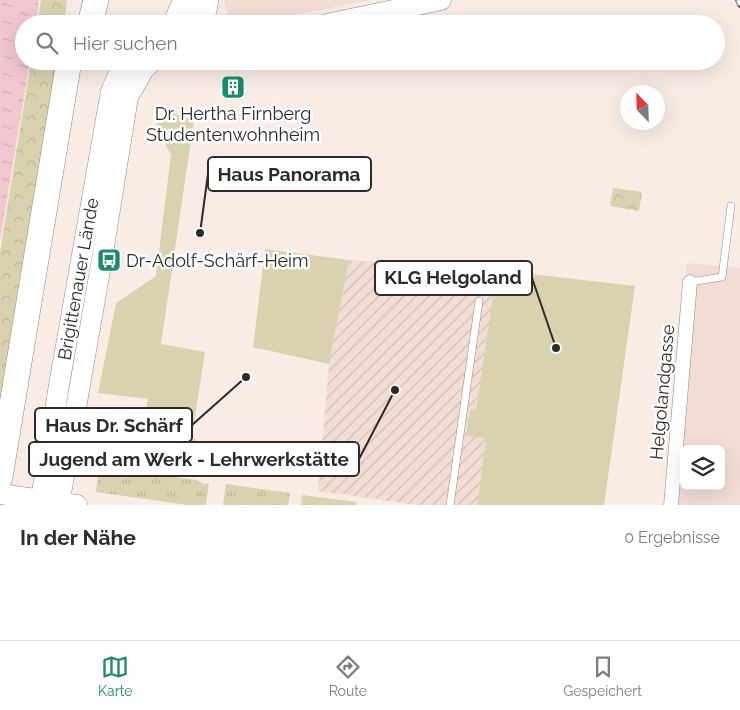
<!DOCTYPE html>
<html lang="de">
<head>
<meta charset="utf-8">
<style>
  :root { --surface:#fff; --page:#f2f2f3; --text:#2b2b33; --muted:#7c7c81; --line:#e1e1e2; --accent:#1a8b6c }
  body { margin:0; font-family:Raleway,sans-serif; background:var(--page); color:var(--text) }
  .controls { position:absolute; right:15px; bottom:15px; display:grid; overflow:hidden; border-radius:8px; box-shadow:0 5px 20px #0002 }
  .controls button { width:45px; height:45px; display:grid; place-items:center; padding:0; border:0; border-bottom:1px solid var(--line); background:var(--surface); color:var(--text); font:25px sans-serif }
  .compass { position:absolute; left:620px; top:85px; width:45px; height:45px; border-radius:50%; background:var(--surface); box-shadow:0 5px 20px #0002; rotate:337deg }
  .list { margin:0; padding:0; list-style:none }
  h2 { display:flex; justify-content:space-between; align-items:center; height:65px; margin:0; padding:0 20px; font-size:21px }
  h2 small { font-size:16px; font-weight:400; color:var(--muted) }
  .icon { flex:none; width:28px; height:28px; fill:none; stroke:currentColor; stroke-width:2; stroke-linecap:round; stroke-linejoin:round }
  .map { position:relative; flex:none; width:740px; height:505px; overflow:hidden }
  .search { position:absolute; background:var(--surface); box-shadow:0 5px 20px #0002; left:15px; right:15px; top:15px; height:55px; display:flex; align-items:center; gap:12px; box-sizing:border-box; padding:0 18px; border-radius:28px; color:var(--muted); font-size:19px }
  .sheet { height:135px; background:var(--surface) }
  nav { display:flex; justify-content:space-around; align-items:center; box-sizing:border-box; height:70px; border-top:1px solid var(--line); background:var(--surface); font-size:14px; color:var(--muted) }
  nav a { display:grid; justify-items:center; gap:2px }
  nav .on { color:var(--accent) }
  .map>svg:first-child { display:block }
  .built { fill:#f2ddd4; fill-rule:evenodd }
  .industrial { fill:url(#industrial-furrows) }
  .grass { fill:url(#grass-tufts) }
  .park { fill:url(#park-crowns) }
  .garden { fill:#d9d2af }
  .water { fill:url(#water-ripples) }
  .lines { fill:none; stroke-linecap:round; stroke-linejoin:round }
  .lane-casing { stroke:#948882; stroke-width:8 }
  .street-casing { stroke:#948882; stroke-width:15 }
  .secondary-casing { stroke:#948882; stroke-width:21 }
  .highway-casing { stroke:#948882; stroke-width:26 }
  .lane { stroke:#fff; stroke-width:7 }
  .street { stroke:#fff; stroke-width:14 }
  .secondary { stroke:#fff; stroke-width:20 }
  .highway { stroke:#fff; stroke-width:25 }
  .rail-casing { stroke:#47413e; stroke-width:5.5 }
  .rail { stroke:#fff; stroke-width:4; stroke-dasharray:11; stroke-linecap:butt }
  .labels { text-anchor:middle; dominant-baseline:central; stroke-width:5; stroke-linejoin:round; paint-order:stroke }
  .poi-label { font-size:18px; fill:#2f2a28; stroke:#fff }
  .street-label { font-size:18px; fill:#2f2a28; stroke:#fff }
  .leader { fill:none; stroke:#2f2a28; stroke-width:2 }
  .callout-dot { fill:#2f2a28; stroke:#fff; stroke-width:2 }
  .callout { fill:#fff; stroke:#2f2a28; stroke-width:2 }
  .callout-label { font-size:19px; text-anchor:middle; font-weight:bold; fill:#2f2a28 }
</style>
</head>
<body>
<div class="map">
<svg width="740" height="505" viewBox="0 0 740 505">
  <defs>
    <pattern id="industrial-furrows" width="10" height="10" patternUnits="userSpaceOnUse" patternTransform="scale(1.25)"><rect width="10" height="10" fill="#f2ddd4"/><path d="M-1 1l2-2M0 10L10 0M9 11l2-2" fill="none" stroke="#d0beb6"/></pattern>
    <pattern id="grass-tufts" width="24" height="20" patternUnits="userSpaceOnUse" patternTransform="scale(1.25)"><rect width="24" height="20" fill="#d9d2af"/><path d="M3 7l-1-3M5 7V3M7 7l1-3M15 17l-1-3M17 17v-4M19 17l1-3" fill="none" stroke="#bbb497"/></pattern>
    <pattern id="park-crowns" width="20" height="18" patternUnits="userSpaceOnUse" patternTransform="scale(1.25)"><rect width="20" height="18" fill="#d9d2af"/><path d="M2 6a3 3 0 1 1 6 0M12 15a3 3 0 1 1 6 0" fill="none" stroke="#bbb497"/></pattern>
    <pattern id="water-ripples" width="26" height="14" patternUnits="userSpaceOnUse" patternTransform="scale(1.25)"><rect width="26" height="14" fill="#f2c7d1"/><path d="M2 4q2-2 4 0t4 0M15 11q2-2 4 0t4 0" fill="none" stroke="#d0abb3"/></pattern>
  </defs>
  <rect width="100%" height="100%" fill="#f9ece5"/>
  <path class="built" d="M224,0H370L247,24H230Z
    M687,263L740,268V505H668ZM684,449H721V486H684Z"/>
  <path class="industrial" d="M349,260L497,270L476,410L470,411L466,434L486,439L477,505H417L318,491L329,364Z"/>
  <path class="grass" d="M99,467L197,480L204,484L209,483L206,505H188L96,492Z
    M226,484L290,493L288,505H223Z
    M302,495L357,502L356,505H301Z"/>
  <path class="park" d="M41,0H67L64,24H37Z
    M31,61H58L0,428V252Z
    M613,188L642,192L639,211L610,206Z"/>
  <path class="garden" d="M170,110L175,114L194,120L161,344L205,352L192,436L198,444L140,436L148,399L98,393L116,303L156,276L171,155L156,125Z
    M265,249L349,260L329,364L253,347Z
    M497,270L635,286L604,505H477L486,439L466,435L470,411L476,409Z"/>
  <path class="water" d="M0,0H39L36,24H24V61H30L0,241Z"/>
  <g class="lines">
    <g class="lane-casing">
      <path id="lane" d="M690,282L722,277L731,206
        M450,505L479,301"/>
    </g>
    <g class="street-casing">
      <path id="street" d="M671,505L690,282"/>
    </g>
    <g class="secondary-casing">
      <path id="secondary" d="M327,24L441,0
        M0,494L77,505
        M41,500L59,385L111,91L122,67L126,61
        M59,505L102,259L128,97L144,69L153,61"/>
    </g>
    <g class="highway-casing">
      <path id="highway" d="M178,18L186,0
        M90,24L96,0
        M196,24L204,10L206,0
        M0,477L69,61"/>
    </g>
    <use href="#lane" class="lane"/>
    <use href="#street" class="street"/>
    <use href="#secondary" class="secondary"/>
    <use href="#highway" class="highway"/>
    <g class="rail-casing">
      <path id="rail" d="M738,0L740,5"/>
    </g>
    <use href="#rail" class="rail"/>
  </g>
  <defs>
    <g id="building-square" transform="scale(1.25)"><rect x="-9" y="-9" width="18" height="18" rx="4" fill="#1a8b6c" stroke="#fff"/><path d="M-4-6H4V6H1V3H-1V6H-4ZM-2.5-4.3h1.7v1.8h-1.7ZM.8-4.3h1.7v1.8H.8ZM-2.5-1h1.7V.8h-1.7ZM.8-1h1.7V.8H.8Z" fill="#fff"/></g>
    <g id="bus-square" transform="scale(1.25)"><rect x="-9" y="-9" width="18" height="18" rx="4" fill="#1a8b6c" stroke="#fff"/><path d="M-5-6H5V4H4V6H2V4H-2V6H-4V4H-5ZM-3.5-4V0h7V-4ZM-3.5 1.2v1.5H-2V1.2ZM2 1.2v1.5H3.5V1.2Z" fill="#fff"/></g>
  </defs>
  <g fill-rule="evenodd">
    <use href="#building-square" x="233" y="87"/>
    <use href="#bus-square" x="109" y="260"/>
  </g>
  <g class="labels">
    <g class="poi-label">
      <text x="233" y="113">Dr. Hertha Firnberg<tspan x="233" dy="21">Studentenwohnheim</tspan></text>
      <text x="126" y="260" text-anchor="start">Dr-Adolf-Schärf-Heim</text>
    </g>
    <g class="street-label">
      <text transform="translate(78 279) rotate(-80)">Brigittenauer Lände</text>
      <text transform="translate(662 392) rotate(-85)">Helgolandgasse</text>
    </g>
  </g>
  <path class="leader" d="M200 233L208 174M556 348L532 278M246 377L192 425M395 390L359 459"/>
  <g class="callout-dot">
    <circle cx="200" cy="233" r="5"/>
    <circle cx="556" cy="348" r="5"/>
    <circle cx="246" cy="377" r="5"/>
    <circle cx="395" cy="390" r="5"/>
  </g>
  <g class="callout">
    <rect x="208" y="157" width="163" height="34" rx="5"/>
    <rect x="375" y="261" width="157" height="34" rx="5"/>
    <rect x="35" y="408" width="157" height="34" rx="5"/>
    <rect x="29" y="442" width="330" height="34" rx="5"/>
  </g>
  <g class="callout-label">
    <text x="289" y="181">Haus Panorama</text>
    <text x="453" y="284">KLG Helgoland</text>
    <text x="114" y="432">Haus Dr. Schärf</text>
    <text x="194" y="466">Jugend am Werk - Lehrwerkstätte</text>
  </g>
</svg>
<div class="controls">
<button><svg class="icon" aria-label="layers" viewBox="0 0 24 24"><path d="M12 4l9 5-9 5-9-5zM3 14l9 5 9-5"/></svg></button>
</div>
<svg class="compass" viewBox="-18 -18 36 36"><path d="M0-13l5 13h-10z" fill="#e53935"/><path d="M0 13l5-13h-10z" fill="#7c7c81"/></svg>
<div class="search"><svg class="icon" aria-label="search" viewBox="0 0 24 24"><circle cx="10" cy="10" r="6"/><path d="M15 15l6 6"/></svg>Hier suchen</div>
</div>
<section class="sheet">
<h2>In der Nähe<small>0 Ergebnisse</small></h2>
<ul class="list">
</ul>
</section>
<nav>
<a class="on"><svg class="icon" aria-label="map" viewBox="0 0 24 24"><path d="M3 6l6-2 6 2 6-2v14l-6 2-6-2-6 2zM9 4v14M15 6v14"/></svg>Karte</a>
<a><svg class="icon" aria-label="directions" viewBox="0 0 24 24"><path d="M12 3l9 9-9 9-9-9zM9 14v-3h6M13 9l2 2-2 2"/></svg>Route</a>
<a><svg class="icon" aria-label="saved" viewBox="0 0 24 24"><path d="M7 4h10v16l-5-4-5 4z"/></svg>Gespeichert</a>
</nav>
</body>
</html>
